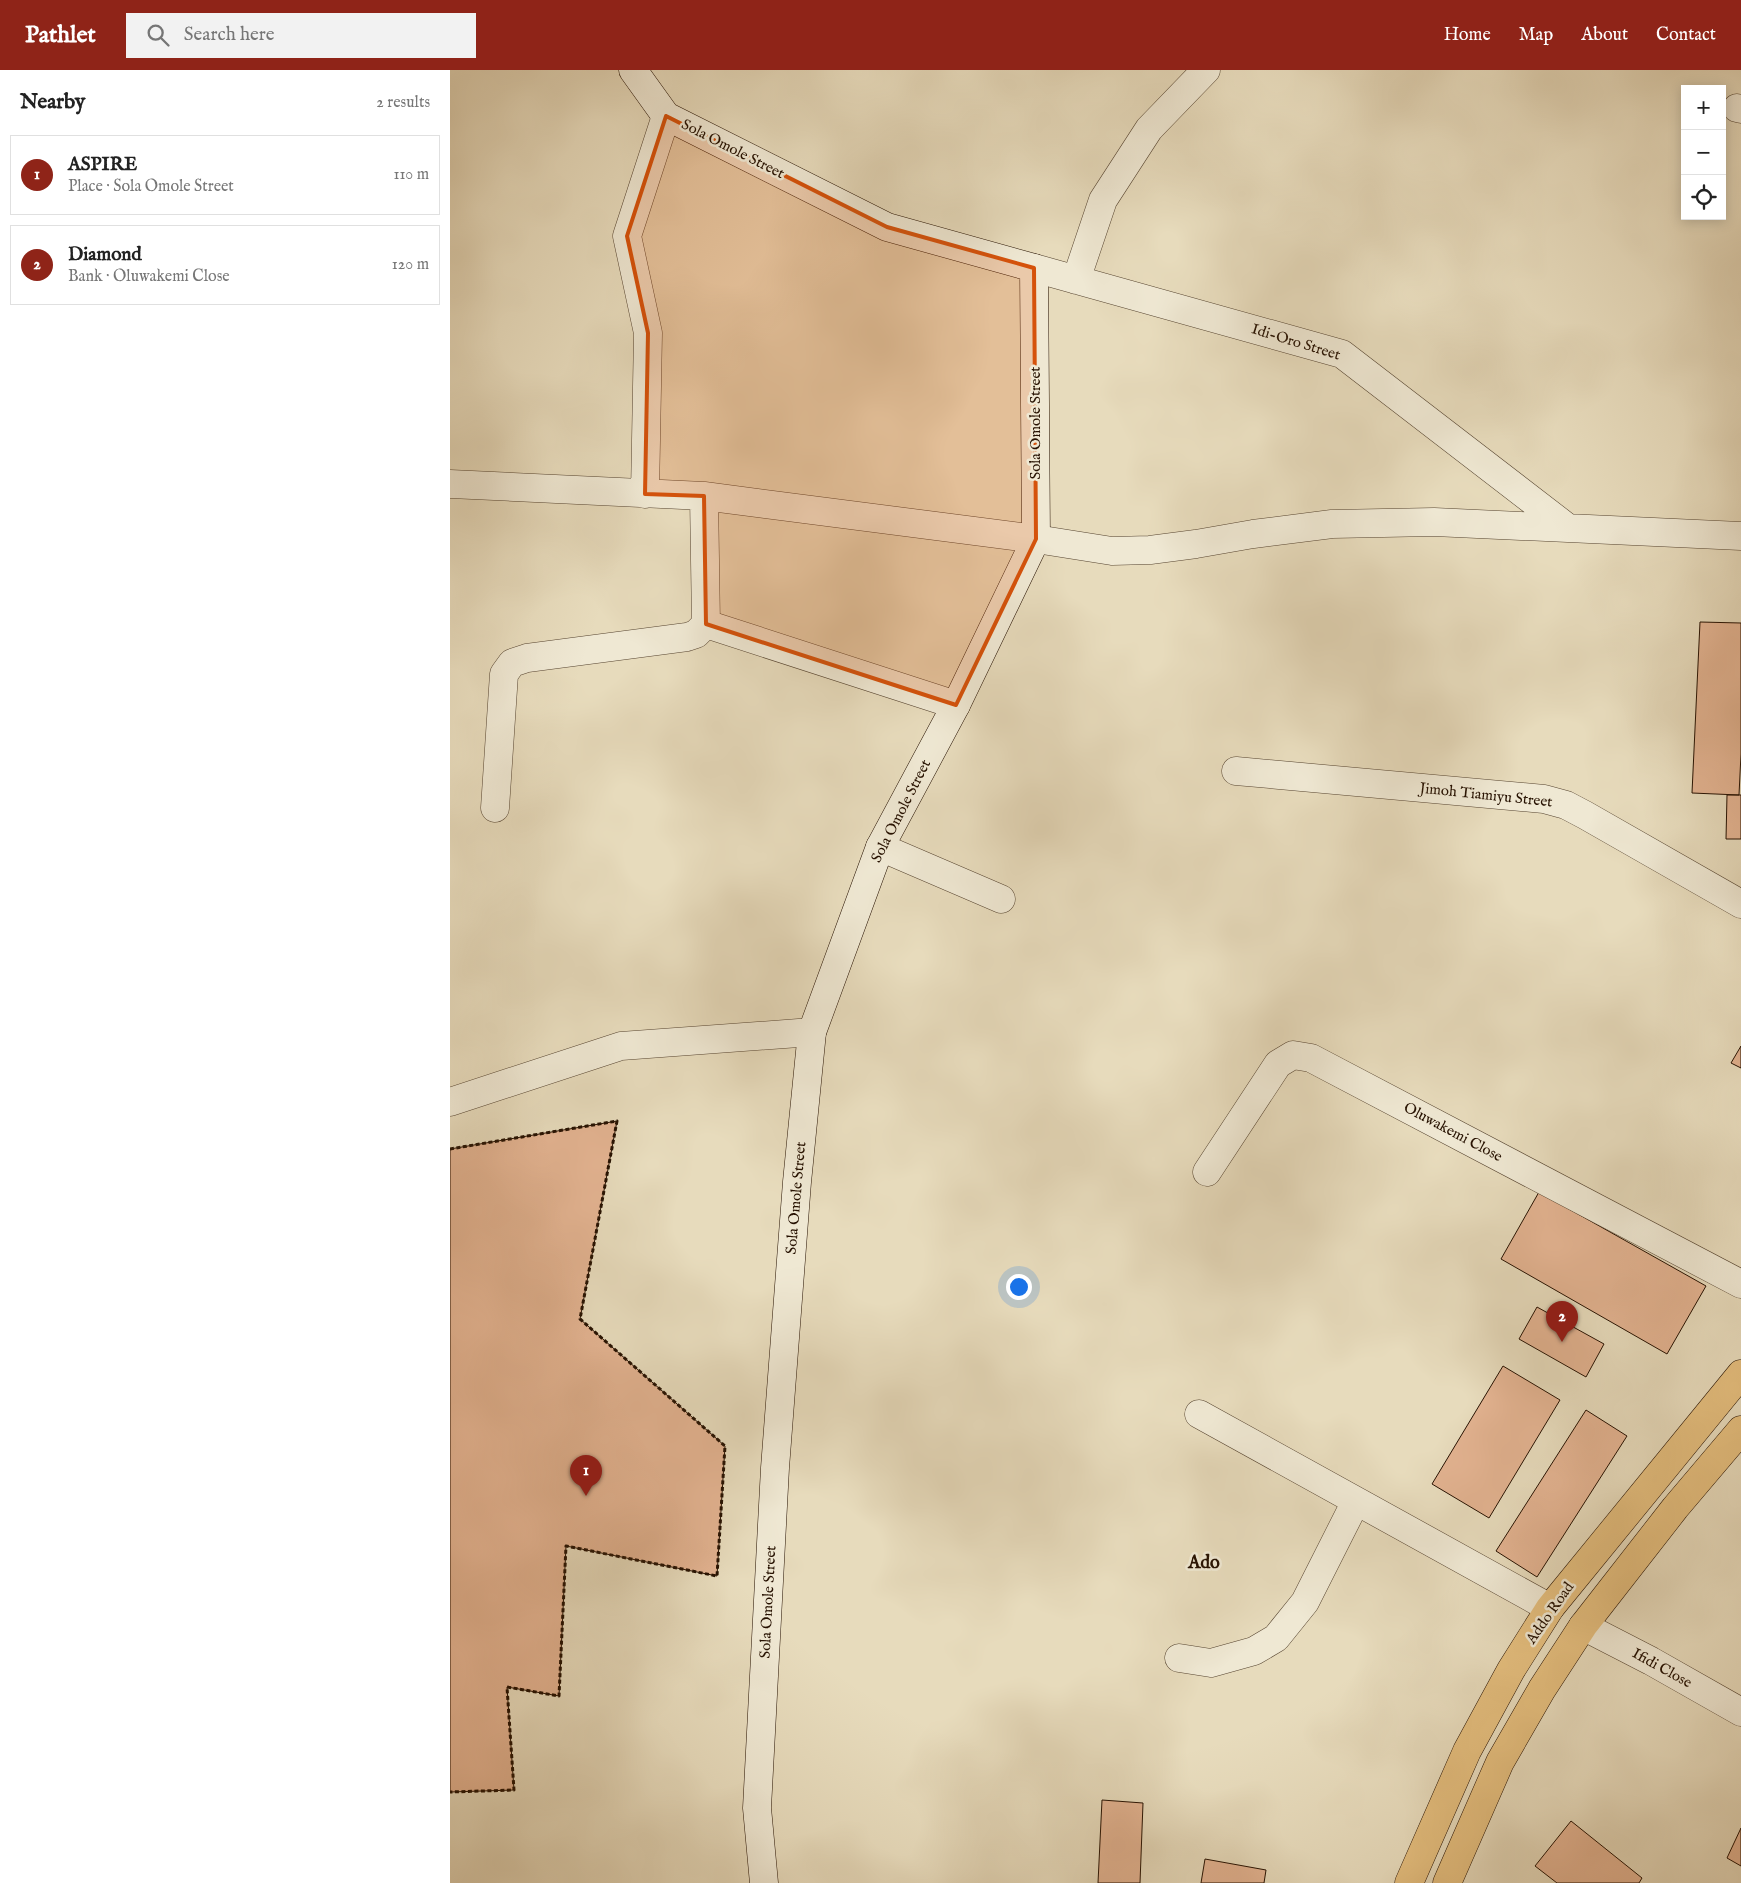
<!DOCTYPE html>
<html lang="en">
<head>
<meta charset="utf-8">
<style>
  :root { --surface:#fff; --page:#f2f2f2; --text:#222; --muted:#767676; --line:#e0e0e0; --accent:#8f2418 }
  body { margin:0; font-family:"IM FELL English",serif; background:var(--page); color:var(--text) }
  .controls { position:absolute; right:15px; top:15px; display:grid; overflow:hidden; border-radius:0px; box-shadow:0 2px 12px #0003 }
  .controls button { width:45px; height:45px; display:grid; place-items:center; padding:0; border:0; border-bottom:1px solid var(--line); background:var(--surface); color:var(--text); font:25px sans-serif }
  .you { position:absolute; left:568px; top:1216px; width:18px; height:18px; margin:-12px; border:4px solid #fff; border-radius:50%; background:#1a73e8; box-shadow:0 0 0 8px #1a73e833 }
  .badge { display:grid; place-items:center; width:32px; height:32px; border-radius:50%; background:var(--accent); color:#fff; font-size:16px; font-weight:700 }
  .pin { position:absolute; translate:-50% -41px; filter:drop-shadow(0 1px 2px #0008) }
  .pin::after { content:''; position:absolute; top:26px; width:18px; height:15px; background:inherit; clip-path:polygon(0 0,100% 0,50% 100%) }
  .list { margin:0; padding:0; list-style:none }
  h2 { display:flex; justify-content:space-between; align-items:center; height:65px; margin:0; padding:0 20px; font-size:21px }
  h2 small { font-size:16px; font-weight:400; color:var(--muted) }
  .list li { display:grid; grid-template-columns:32px 1fr auto; gap:15px; align-items:center; box-sizing:border-box; height:80px; margin:0 10px 10px; padding:0 10px; border:1px solid var(--line); border-radius:0px }
  .list b { display:block; font-size:19px; white-space:nowrap }
  .list p { margin:0; font-size:16px; white-space:nowrap; color:var(--muted) }
  .list em { font-size:16px; font-style:normal; color:var(--muted) }
  .icon { flex:none; width:28px; height:28px; fill:none; stroke:currentColor; stroke-width:2; stroke-linecap:round; stroke-linejoin:round }
  .map { position:relative; flex:none; width:1291px; height:1813px; overflow:hidden }
  header { display:flex; align-items:center; gap:30px; box-sizing:border-box; height:70px; padding:0 25px; background:var(--accent); color:#fff }
  header strong { font-size:24px }
  nav { display:flex; gap:28px; margin-inline-start:auto; font-size:18px }
  .search { width:350px; height:45px; background:var(--page); display:flex; align-items:center; gap:12px; box-sizing:border-box; padding:0 18px; border-radius:0px; color:var(--muted); font-size:19px }
  main { display:flex }
  aside { flex:1; background:var(--surface) }
  .map>svg:first-child { display:block }
  .building { fill:#e3b391; stroke:#261101 }
  .lines { fill:none; stroke-linecap:round; stroke-linejoin:round }
  .street-casing { stroke:#564430; stroke-width:29 }
  .secondary-casing { stroke:#261101; stroke-width:29 }
  .primary-casing { stroke:#261101; stroke-width:29 }
  .path { stroke:#261101; stroke-width:3; stroke-dasharray:4 2.5; stroke-linecap:butt }
  .street { stroke:#efe8d3; stroke-width:28 }
  .secondary { stroke:#efe8d3; stroke-width:28 }
  .primary { stroke:#e4be7e; stroke-width:28 }
  .marked { fill:#d5520b; fill-opacity:0.2; stroke:#d5520b; stroke-width:4; stroke-linejoin:round }
  .labels { text-anchor:middle; dominant-baseline:central; stroke-width:5; stroke-linejoin:round; paint-order:stroke }
  .street-label { font-size:15px; fill:#261101; stroke:#efe8d3 }
  .quarter-label { font-size:18px; font-weight:bold; fill:#261101; stroke:#efe8d3 }
</style>
</head>
<body>
<header>
<strong>Pathlet</strong>
<div class="search"><svg class="icon" aria-label="search" viewBox="0 0 24 24"><circle cx="10" cy="10" r="6"/><path d="M15 15l6 6"/></svg>Search here</div>
<nav><a>Home</a><a>Map</a><a>About</a><a>Contact</a></nav>
</header>
<main>
<aside>
<h2>Nearby<small>2 results</small></h2>
<ul class="list">
<li><span class="badge">1</span><div><b>ASPIRE</b><p>Place · Sola Omole Street</p></div><em>110 m</em></li>
<li><span class="badge">2</span><div><b>Diamond</b><p>Bank · Oluwakemi Close</p></div><em>120 m</em></li>
</ul>
</aside>
<div class="map">
<svg width="1291" height="1813" viewBox="0 0 1291 1813">
  <rect width="100%" height="100%" fill="#e7dbbc"/>
  <filter id="stains"><feTurbulence type="fractalNoise" baseFrequency=".004" numOctaves="4"/><feColorMatrix values="0 0 0 0 .2 0 0 0 0 .09 0 0 0 0 .02 0 0 0 .5 -.17"/></filter>
  <radialGradient id="worn" r=".72"><stop offset=".6" stop-color="#630" stop-opacity="0"/><stop offset="1" stop-color="#630" stop-opacity=".3"/></radialGradient>
  <path class="building" d="M1250,552L1291,553V684L1289,725L1242,723Z
    M1277,725H1291V769H1276Z
    M1291,976V998L1281,993Z
    M167,1051L130,1249L275,1376L267,1506L116,1476L109,1626L57,1617L64,1720L0,1722V1079Z
    M1089,1122L1256,1216L1217,1284L1051,1189Z
    M1087,1237L1154,1274L1136,1307L1069,1269Z
    M1053,1296L1110,1330L1039,1448L982,1414Z
    M1136,1340L1177,1366L1087,1507L1046,1481Z
    M652,1730L693,1733L690,1813H648Z
    M1121,1751L1192,1808L1189,1813H1107L1085,1796Z
    M1291,1758V1796L1277,1788Z
    M755,1789L816,1800L814,1813H751Z"/>
  <g class="lines">
    <g class="street-casing">
      <path id="street" d="M1287,38L1291,39
        M584,198L892,284L1118,458
        M626,210L653,130L699,59L756,0
        M0,414L254,426L586,469L662,481L700,480L746,474L803,464L882,454L984,452L1291,466
        M195,424L198,263L177,166L216,46
        M256,554L506,635
        M786,701L1094,729L1116,735L1135,745L1291,834
        M45,738L54,604L62,593L77,588L237,567L246,564L256,554L254,426
        M430,777L551,829
        M0,1032L171,976L362,962
        M757,1102L828,994L843,985L861,988L1291,1214
        M749,1344L1100,1538
        M1133,1556L1201,1591L1291,1642
        M729,1588L761,1593L804,1581L826,1568L855,1532L906,1431"/>
    </g>
    <g class="secondary-casing">
      <path id="secondary" d="M183,0L216,46L437,157L584,198L586,469L506,635L430,777L362,962L347,1112L325,1398L307,1738L314,1813"/>
    </g>
    <g class="primary-casing">
      <path id="primary" d="M959,1813L1017,1681L1061,1600L1100,1538L1291,1304
        M997,1813L1050,1692L1092,1619L1133,1556L1225,1438L1291,1360"/>
    </g>
    <path class="path" d="M0,1079L167,1051L130,1249L275,1376L267,1506L116,1476L109,1626L57,1617L64,1720L0,1722"/>
    <use href="#street" class="street"/>
    <use href="#secondary" class="secondary"/>
    <use href="#primary" class="primary"/>
  </g>
  <path class="marked" d="M216,46L437,157L584,198L586,469L506,635L256,554L254,426L195,424L198,263L177,166Z"/>
  <g class="labels">
    <g class="street-label">
      <text transform="translate(283 79) rotate(27)">Sola Omole Street</text>
      <text transform="translate(846 272) rotate(17)">Idi-Oro Street</text>
      <text transform="translate(585 353) rotate(-90)">Sola Omole Street</text>
      <text transform="translate(1036 725) rotate(6)">Jimoh Tiamiyu Street</text>
      <text transform="translate(451 741) rotate(-63)">Sola Omole Street</text>
      <text transform="translate(1003 1062) rotate(28)">Oluwakemi Close</text>
      <text transform="translate(346 1128) rotate(-85)">Sola Omole Street</text>
      <text transform="translate(318 1532) rotate(-87)">Sola Omole Street</text>
      <text transform="translate(1100 1543) rotate(-55)">Addo Road</text>
      <text transform="translate(1212 1598) rotate(29)">Ifidi Close</text>
    </g>
    <g class="quarter-label">
      <text x="754" y="1493">Ado</text>
    </g>
  </g>
  <rect width="100%" height="100%" filter="url(#stains)"/>
  <rect width="100%" height="100%" fill="url(#worn)"/>
</svg>
<div class="controls">
<button>+</button>
<button>−</button>
<button><svg class="icon" aria-label="locate" viewBox="0 0 24 24"><circle cx="12" cy="12" r="6"/><path d="M12 2v4M12 18v4M2 12h4M18 12h4"/></svg></button>
</div>
<div class="you"></div>
<div class="pin badge" style="left:136px;top:1426px">1</div>
<div class="pin badge" style="left:1112px;top:1272px">2</div>
</div>
</main>
</body>
</html>
